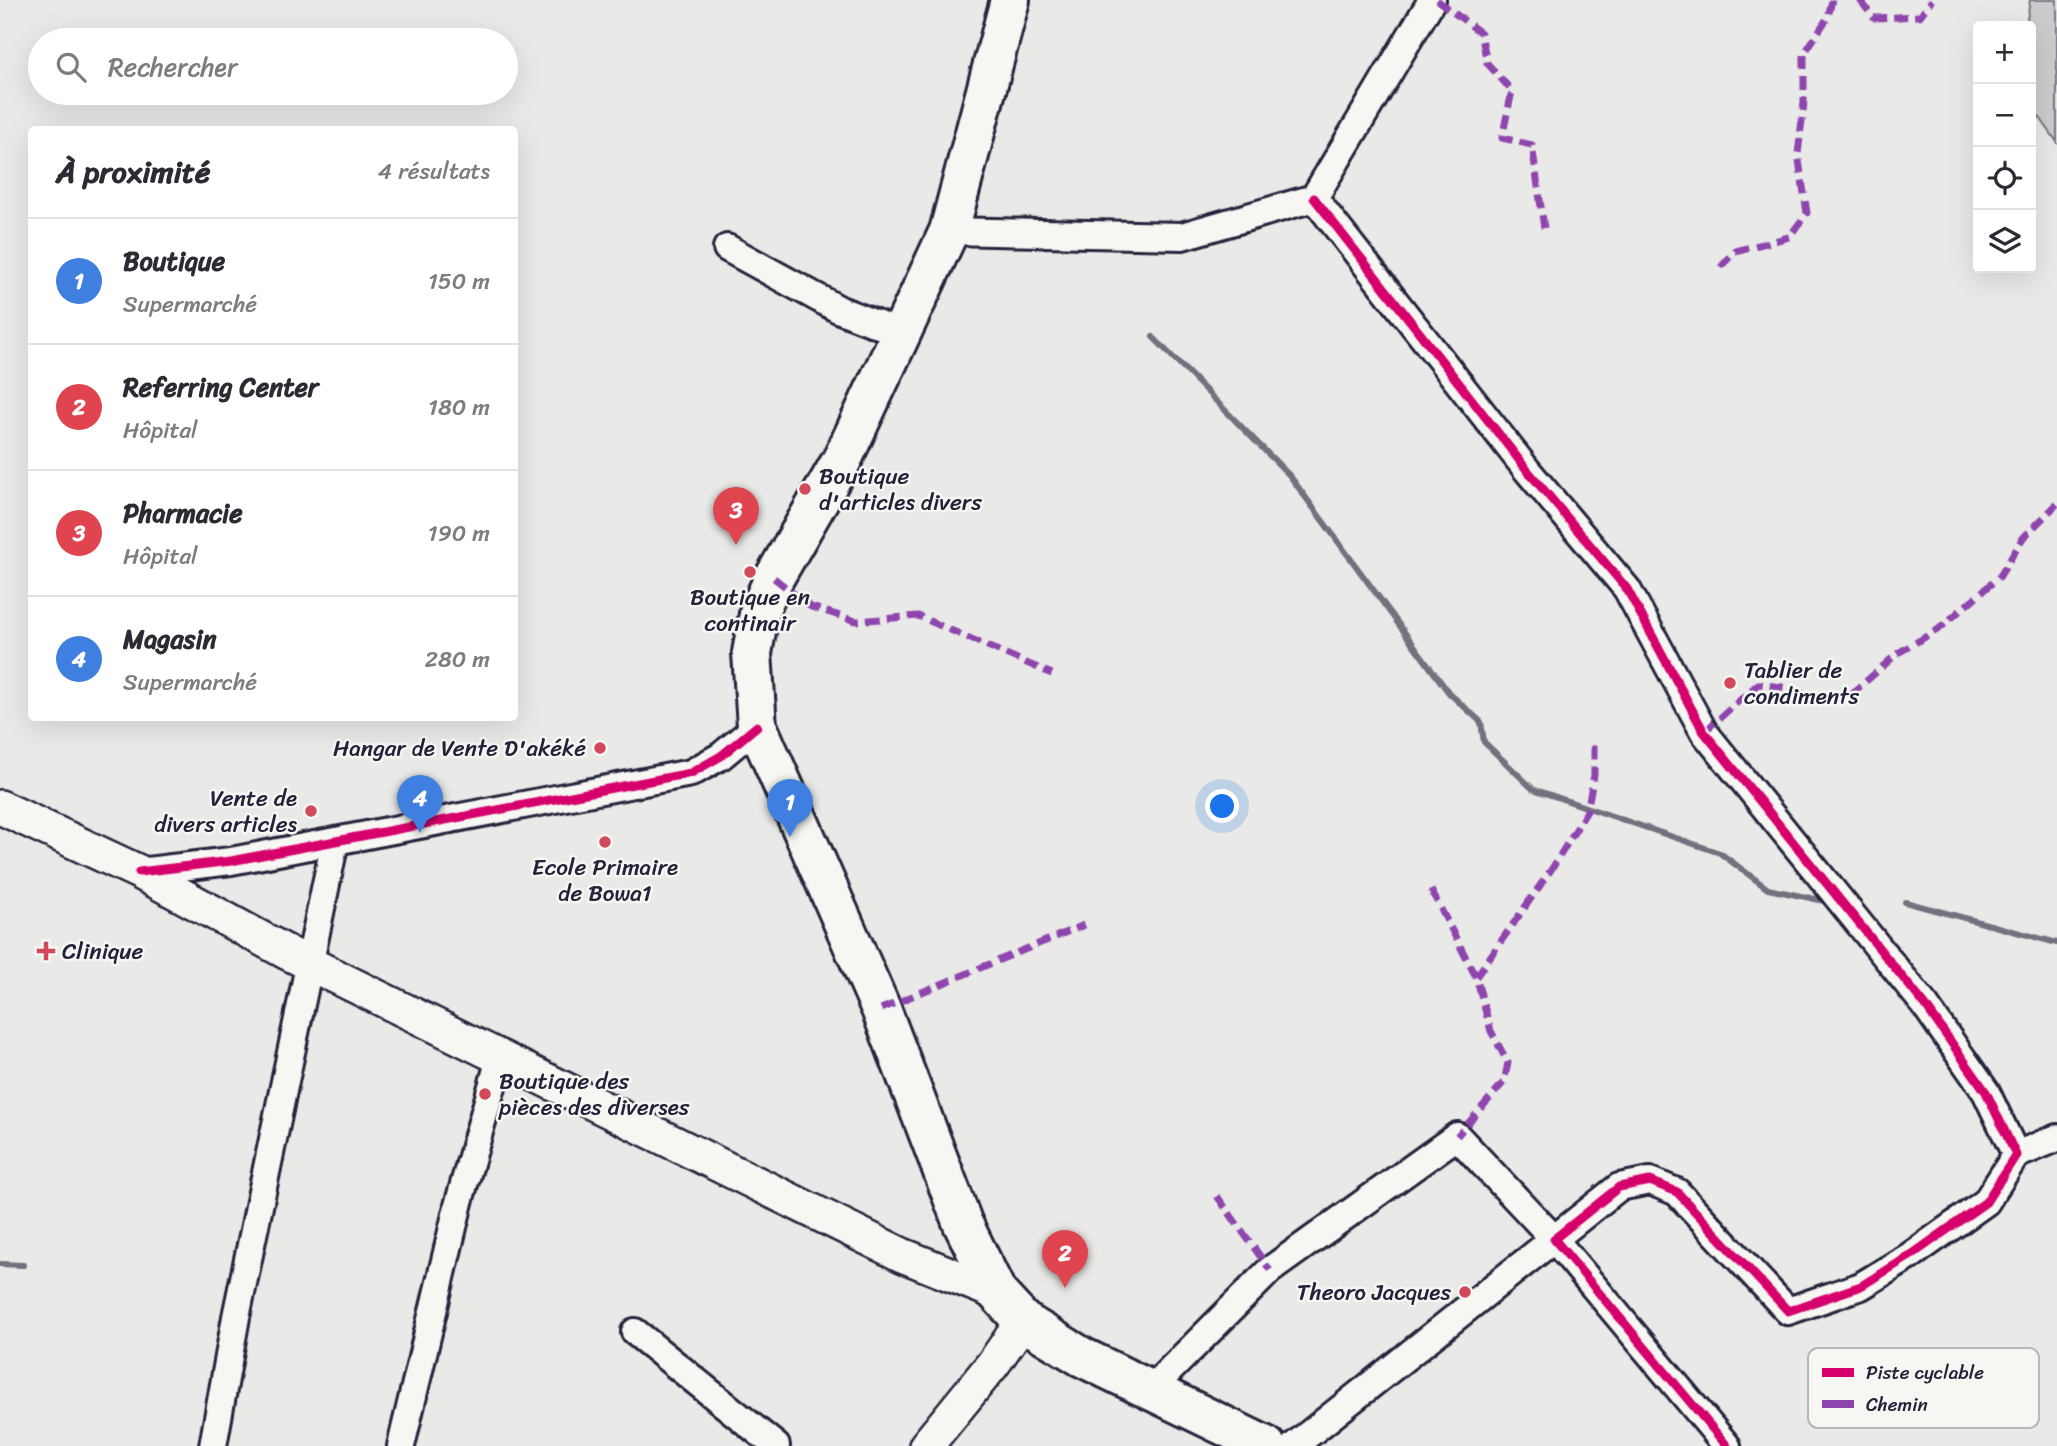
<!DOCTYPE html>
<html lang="fr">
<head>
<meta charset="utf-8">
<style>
  :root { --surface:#fff; --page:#f7f7f7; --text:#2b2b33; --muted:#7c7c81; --line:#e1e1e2; --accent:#db2777 }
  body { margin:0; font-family:Sriracha,sans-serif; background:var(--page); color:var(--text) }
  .controls { position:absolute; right:21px; top:21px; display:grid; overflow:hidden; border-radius:7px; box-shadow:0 7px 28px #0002 }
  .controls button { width:63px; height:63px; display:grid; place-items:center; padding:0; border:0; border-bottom:2px solid var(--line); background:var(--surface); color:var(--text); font:35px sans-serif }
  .you { position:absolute; left:1223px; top:807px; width:24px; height:24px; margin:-18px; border:5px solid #fff; border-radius:50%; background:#1a73e8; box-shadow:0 0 0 10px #1a73e833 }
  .badge { display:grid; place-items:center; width:46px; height:46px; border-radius:50%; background:var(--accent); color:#fff; font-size:23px; font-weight:700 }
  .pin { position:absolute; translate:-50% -58px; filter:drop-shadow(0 2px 4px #0008) }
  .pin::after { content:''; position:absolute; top:37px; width:24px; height:21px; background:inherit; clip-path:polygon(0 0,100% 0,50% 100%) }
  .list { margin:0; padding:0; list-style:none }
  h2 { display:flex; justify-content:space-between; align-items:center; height:91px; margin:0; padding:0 28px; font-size:30px }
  h2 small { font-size:23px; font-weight:400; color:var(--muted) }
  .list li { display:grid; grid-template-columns:46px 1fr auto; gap:21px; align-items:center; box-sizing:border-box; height:126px; padding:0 28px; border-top:2px solid var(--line) }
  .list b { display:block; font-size:26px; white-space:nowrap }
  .list p { margin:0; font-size:23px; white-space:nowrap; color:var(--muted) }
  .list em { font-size:23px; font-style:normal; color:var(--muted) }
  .icon { flex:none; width:38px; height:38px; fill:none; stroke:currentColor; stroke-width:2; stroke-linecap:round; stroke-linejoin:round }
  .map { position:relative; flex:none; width:2057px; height:1446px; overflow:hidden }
  .search { position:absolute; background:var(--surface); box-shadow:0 7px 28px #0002; left:28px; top:28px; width:490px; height:77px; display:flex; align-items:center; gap:18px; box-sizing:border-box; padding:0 24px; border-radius:38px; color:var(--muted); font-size:26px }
  .panel { position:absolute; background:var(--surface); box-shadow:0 7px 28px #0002; left:28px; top:126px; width:490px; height:595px; border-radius:7px }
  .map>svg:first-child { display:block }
  .green { fill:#ccccce; stroke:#777784; stroke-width:2 }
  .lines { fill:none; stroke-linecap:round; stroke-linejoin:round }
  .stream { stroke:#71717f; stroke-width:6 }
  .minor-casing { stroke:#22223b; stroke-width:32 }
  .major-casing { stroke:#22223b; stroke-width:38 }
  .highway-casing { stroke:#22223b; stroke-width:44 }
  .minor { stroke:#f6f6f2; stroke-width:26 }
  .major { stroke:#f6f6f2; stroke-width:33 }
  .highway { stroke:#f6f6f2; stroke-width:38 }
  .quiet { stroke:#8e44ad; stroke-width:7; stroke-dasharray:14 7; stroke-linecap:butt }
  .cycleway-casing { stroke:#f6f6f2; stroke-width:13 }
  .cycleway { stroke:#d6006c; stroke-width:9 }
  .poi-dot { fill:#d1495b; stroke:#f6f6f2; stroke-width:2.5 }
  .labels { text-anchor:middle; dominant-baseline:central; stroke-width:5; stroke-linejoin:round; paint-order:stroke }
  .poi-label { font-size:23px; fill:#22223b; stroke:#f6f6f2; text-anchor:start }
  .key { fill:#f6f6f2; stroke:#b6b6bb; stroke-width:2 }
  .key-label { font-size:19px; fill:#22223b }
</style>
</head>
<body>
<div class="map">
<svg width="2057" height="1446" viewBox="0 0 2057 1446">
  <rect width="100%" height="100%" fill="#e9e9e7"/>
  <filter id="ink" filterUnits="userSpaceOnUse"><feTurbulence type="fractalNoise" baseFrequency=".0143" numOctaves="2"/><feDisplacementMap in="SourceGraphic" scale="14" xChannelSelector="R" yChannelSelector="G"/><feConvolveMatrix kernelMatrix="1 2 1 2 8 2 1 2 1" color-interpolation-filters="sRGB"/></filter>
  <g filter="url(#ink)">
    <path class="green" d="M2030,0H2057V142L2031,105V26H2026Z"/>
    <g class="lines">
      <path class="stream" d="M1153,337L1290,476L1449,693L1481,722L1484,742L1533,789L1720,853L1768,889L1829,902
        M1905,902L2057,943
        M0,1264L23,1265"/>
      <g class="minor-casing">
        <path id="minor" d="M1314,198L1527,470L1627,589L1704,732L1925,1005L1986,1092L2016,1155L1986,1202L1910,1256L1861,1286L1788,1311L1677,1192L1650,1181L1619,1187L1554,1239L1727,1446
          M949,231L1182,236L1314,198L1432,0
          M727,248L840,310L902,334
          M139,872L231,861L691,773L721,756L757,726
          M2016,1155L2057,1138
          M635,1332L776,1446
          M1151,1389L1270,1270L1457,1136L1554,1239L1294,1446
          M213,1446L236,1317L335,841
          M401,1446L459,1202L501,1055"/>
      </g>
      <g class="major-casing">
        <path id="major" d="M0,807L139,872L288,953L902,1255L997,1293
          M926,1446L993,1364L1023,1321"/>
      </g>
      <g class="highway-casing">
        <path id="highway" d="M1010,0L949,231L843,458L774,578L760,609L752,653L757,726L881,1009L963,1224L997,1293L1023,1321L1082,1357L1266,1446"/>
      </g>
      <use href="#minor" class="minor"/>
      <use href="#major" class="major"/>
      <use href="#highway" class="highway"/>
      <path class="quiet" d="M1437,0L1481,33L1487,63L1512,91L1502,138L1532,145L1544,228
        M1860,0L1874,18L1920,16L1932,0
        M1721,267L1735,251L1789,237L1807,213L1798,154L1804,103V54L1828,17L1832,0
        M774,578L811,607L856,621L918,616L1052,674
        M1704,732L1758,684L1790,688L1816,700L1848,697L1898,653L1939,629L2000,576L2023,538L2057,504
        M1431,890L1476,977L1491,1031L1508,1063L1504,1082L1457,1136
        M1476,977L1553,867L1587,811L1594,775V744
        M881,1009L1084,925
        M1217,1196L1270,1270"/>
      <g class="cycleway-casing">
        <path id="cycleway" d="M1314,198L1527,470L1627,589L1704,732L1925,1005L1986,1092L2016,1155L1986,1202L1910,1256L1861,1286L1788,1311L1677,1192L1650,1181L1619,1187L1554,1239L1727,1446
          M139,872L231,861L691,773L721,756L757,726"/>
      </g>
      <use href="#cycleway" class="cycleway"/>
    </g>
  </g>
  <g class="poi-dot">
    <circle cx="805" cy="489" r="7"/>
    <circle cx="750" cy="572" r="7"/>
    <circle cx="1730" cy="683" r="7"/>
    <circle cx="600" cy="748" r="7"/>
    <circle cx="311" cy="811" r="7"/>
    <circle cx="605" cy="842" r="7"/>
    <path d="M42.5 940.5h7v7h7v7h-7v7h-7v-7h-7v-7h7z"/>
    <circle cx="485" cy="1094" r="7"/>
    <circle cx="1465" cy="1292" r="7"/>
  </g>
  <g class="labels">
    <g class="poi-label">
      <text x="819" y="476">Boutique<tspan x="819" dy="26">d'articles divers</tspan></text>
      <text x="750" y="597" text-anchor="middle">Boutique en<tspan x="750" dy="26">continair</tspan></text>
      <text x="1744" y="670">Tablier de<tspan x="1744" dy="26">condiments</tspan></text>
      <text x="586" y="748" text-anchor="end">Hangar de Vente D'akéké</text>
      <text x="297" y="798" text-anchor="end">Vente de<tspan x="297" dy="26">divers articles</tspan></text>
      <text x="605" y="867" text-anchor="middle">Ecole Primaire<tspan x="605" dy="26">de Bowa1</tspan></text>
      <text x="62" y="951">Clinique</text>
      <text x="499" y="1081">Boutique des<tspan x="499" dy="26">pièces des diverses</tspan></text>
      <text x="1451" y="1292" text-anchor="end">Theoro Jacques</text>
    </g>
  </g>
  <rect x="1808" y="1348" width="231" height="80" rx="10" class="key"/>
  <rect x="1822" y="1368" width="32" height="9" fill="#d6006c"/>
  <rect x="1822" y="1400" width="32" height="8" fill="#8e44ad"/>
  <g class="key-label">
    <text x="1866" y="1379">Piste cyclable</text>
    <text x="1866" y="1411">Chemin</text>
  </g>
</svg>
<div class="controls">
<button>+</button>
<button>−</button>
<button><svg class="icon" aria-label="locate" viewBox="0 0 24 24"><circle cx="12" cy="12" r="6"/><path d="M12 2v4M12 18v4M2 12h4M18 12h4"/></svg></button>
<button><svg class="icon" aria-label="layers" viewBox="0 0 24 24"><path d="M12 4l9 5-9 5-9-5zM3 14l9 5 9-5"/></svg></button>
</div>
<div class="you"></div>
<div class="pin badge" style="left:790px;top:837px;background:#3f7fe0">1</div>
<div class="pin badge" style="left:1065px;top:1288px;background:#e0444e">2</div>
<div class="pin badge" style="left:736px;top:545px;background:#e0444e">3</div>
<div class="pin badge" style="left:420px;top:833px;background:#3f7fe0">4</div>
<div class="search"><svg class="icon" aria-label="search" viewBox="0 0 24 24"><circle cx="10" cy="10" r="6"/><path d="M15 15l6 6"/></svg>Rechercher</div>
<section class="panel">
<h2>À proximité<small>4 résultats</small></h2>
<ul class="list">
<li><span class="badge" style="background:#3f7fe0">1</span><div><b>Boutique</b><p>Supermarché</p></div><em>150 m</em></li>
<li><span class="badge" style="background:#e0444e">2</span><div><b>Referring Center</b><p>Hôpital</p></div><em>180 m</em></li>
<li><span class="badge" style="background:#e0444e">3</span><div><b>Pharmacie</b><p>Hôpital</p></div><em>190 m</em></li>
<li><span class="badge" style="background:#3f7fe0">4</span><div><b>Magasin</b><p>Supermarché</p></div><em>280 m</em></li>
</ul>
</section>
</div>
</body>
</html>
